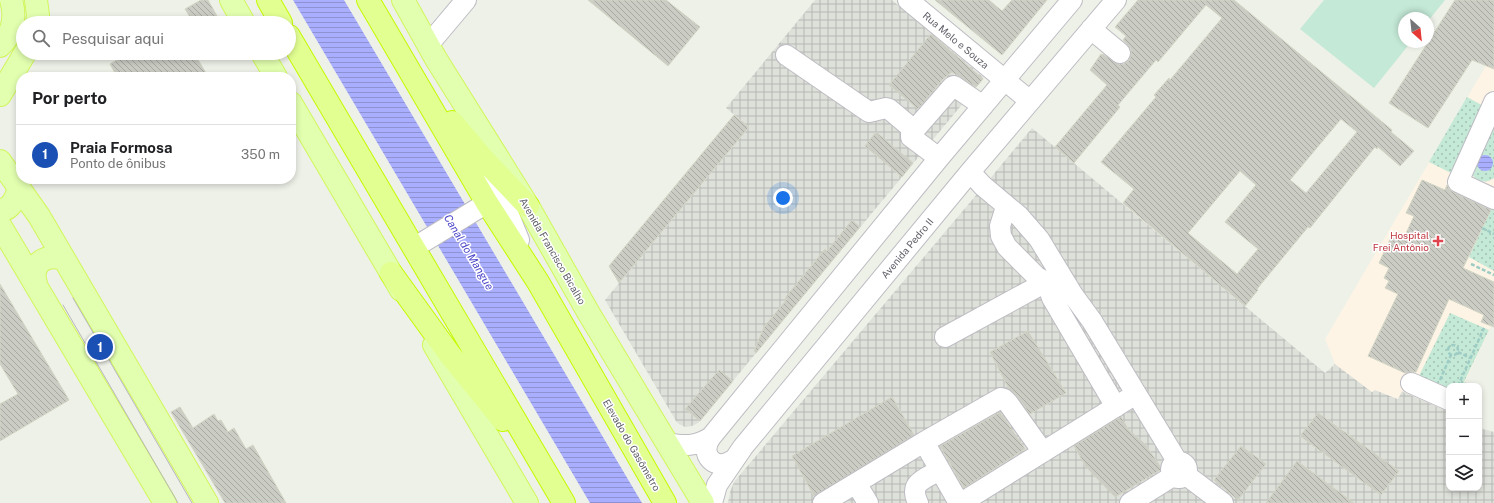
<!DOCTYPE html>
<html lang="pt">
<head>
<meta charset="utf-8">
<style>
  :root { --surface:#fff; --page:#f6f6f6; --text:#202124; --muted:#757577; --line:#e0e0e0; --accent:#7e5b29 }
  body { margin:0; font-family:"Public Sans",sans-serif; background:var(--page); color:var(--text) }
  .controls { position:absolute; right:12px; bottom:12px; display:grid; overflow:hidden; border-radius:8px; box-shadow:0 2px 6px #0003 }
  .controls button { width:36px; height:36px; display:grid; place-items:center; padding:0; border:0; border-bottom:1px solid var(--line); background:var(--surface); color:var(--text); font:20px sans-serif }
  .compass { position:absolute; left:1398px; top:12px; width:36px; height:36px; border-radius:50%; background:var(--surface); box-shadow:0 2px 6px #0003; rotate:153deg }
  .you { position:absolute; left:783px; top:198px; width:14px; height:14px; margin:-10px; border:3px solid #fff; border-radius:50%; background:#1a73e8; box-shadow:0 0 0 6px #1a73e833 }
  .badge { display:grid; place-items:center; width:26px; height:26px; border-radius:50%; background:var(--accent); color:#fff; font-size:13px; font-weight:700 }
  .pin { position:absolute; translate:-50% -50%; border:2px solid #fff; box-shadow:0 1px 4px #0006 }
  .list { margin:0; padding:0; list-style:none }
  h2 { display:flex; justify-content:space-between; align-items:center; height:52px; margin:0; padding:0 16px; font-size:17px }
  h2 small { font-size:13px; font-weight:400; color:var(--muted) }
  .list li { display:grid; grid-template-columns:26px 1fr auto; gap:12px; align-items:center; box-sizing:border-box; height:60px; padding:0 16px; border-top:1px solid var(--line) }
  .list b { display:block; font-size:15px; white-space:nowrap }
  .list p { margin:0; font-size:13px; white-space:nowrap; color:var(--muted) }
  .list em { font-size:13px; font-style:normal; color:var(--muted) }
  .icon { flex:none; width:22px; height:22px; fill:none; stroke:currentColor; stroke-width:2; stroke-linecap:round; stroke-linejoin:round }
  .map { position:relative; flex:none; width:1494px; height:503px; overflow:hidden }
  .search { position:absolute; background:var(--surface); box-shadow:0 2px 6px #0003; left:16px; top:16px; width:280px; height:44px; display:flex; align-items:center; gap:10px; box-sizing:border-box; padding:0 14px; border-radius:22px; color:var(--muted); font-size:15px }
  .panel { position:absolute; background:var(--surface); box-shadow:0 2px 6px #0003; left:16px; top:72px; width:280px; height:112px; border-radius:16px }
  .map>svg:first-child { display:block }
  .industrial { fill:url(#industrial-grid) }
  .medical { fill:#fdf4e5 }
  .garden { fill:url(#garden-dots) }
  .pitch { fill:#c4e9d7 }
  .water { fill:url(#water-rules) }
  .building { fill:url(#building-back-hatch); stroke:#d3d6c5; fill-rule:evenodd }
  .lines { fill:none; stroke-linecap:round; stroke-linejoin:round }
  .minor-casing { stroke:#bdbcc3; stroke-width:22 }
  .major-casing { stroke:#d1f65b; stroke-width:24 }
  .highway-casing { stroke:#c5f900; stroke-width:24 }
  .path { stroke:#9dccc4; stroke-width:2.5; stroke-dasharray:4 2; stroke-linecap:butt }
  .minor { stroke:#fff; stroke-width:20 }
  .major { stroke:#e2ffaf; stroke-width:22 }
  .highway { stroke:#e2ff91; stroke-width:22 }
  .tram { stroke:#b8b8b9; stroke-width:1 }
  .health-dot { fill:#e0444e; stroke:#fff; stroke-width:1.5 }
  .labels { text-anchor:middle; dominant-baseline:central; stroke-width:3; stroke-linejoin:round; paint-order:stroke }
  .street-label { font-size:10px; fill:#5f5f68; stroke:#fff }
  .health-label { font-size:10px; fill:#be3a42; stroke:#fff; text-anchor:end }
  .water-label { font-size:11px; font-style:italic; fill:#4b46c9; stroke:#fff }
</style>
</head>
<body>
<div class="map">
<svg width="1494" height="503" viewBox="0 0 1494 503">
  <defs>
    <pattern id="industrial-grid" width="8" height="8" patternUnits="userSpaceOnUse"><rect width="8" height="8" fill="#dee0da"/><path d="M0 4h8M4 0v8" fill="none" stroke="#b7b9b5"/></pattern>
    <pattern id="garden-dots" width="8" height="8" patternUnits="userSpaceOnUse"><rect width="8" height="8" fill="#c4e9d7"/><path d="M2 2h.1M6 6h.1" fill="none" stroke="#a2c0b2" stroke-width="1.8" stroke-linecap="round"/></pattern>
    <pattern id="water-rules" width="6" height="5" patternUnits="userSpaceOnUse"><rect width="6" height="5" fill="#aaaeff"/><path d="M0 2.5h6" fill="none" stroke="#8e91d2"/></pattern>
    <pattern id="building-back-hatch" width="6" height="6" patternUnits="userSpaceOnUse"><rect width="6" height="6" fill="#cbccc4"/><path d="M-1 5l2 2M0 0l6 6M5-1l2 2" fill="none" stroke="#a8a9a3"/></pattern>
  </defs>
  <rect width="100%" height="100%" fill="#eef1e8"/>
  <path class="industrial" d="M815,0H892L984,78L698,423L692,426L685,427L679,424L676,421L605,300L749,127L726,108Z
    M1032,128L1325,373L1335,364L1372,392L1375,390L1398,399L1401,391L1449,412L1448,420H1449V488H1479V428L1494,432V503H728L730,492L734,482L988,181Z"/>
  <path class="medical" d="M1494,52V320L1463,386H1449V412L1402,391L1398,399L1375,390L1372,392L1335,364L1325,339Z"/>
  <path class="garden" d="M1467,97L1487,108L1455,175L1429,162Z
    M1494,112V178C1486,184 1477,182 1472,174Z
    M1493,206H1494V271L1469,257Z
    M1450,313L1489,330L1464,382L1476,386H1449V390L1418,378Z"/>
  <path class="pitch" d="M1324,0H1445L1428,21V18H1404V42H1411L1374,88L1300,29Z"/>
  <path class="water" d="M293,0H344L642,503H590Z
    M1477 163a8 8 0 1 1 16 0a8 8 0 1 1-16 0Z"/>
  <path class="building" d="M201,0H208L221,23H201L198,19L193,22L185,9Z
    M588,0H666L700,27L668,66Z
    M935,0H989L1002,11L1012,0H1047L1002,55Z
    M1138,0H1234L1392,130L1391,132L1414,151L1400,166L1378,147L1377,149L1375,147L1310,228L1308,227L1257,289L1258,290L1245,306L1123,203L1134,189L1101,162L1156,97L1154,95L1169,78L1170,80L1222,18L1206,5L1158,62L1156,60L1118,105L1120,107L1074,163L1055,147L1107,85L1090,70L1101,54L1103,55V54L1118,64H1124L1129,60L1131,55V49L1123,40L1126,36L1115,27ZM1341,119L1357,132L1306,193L1290,180ZM1240,171L1256,185L1225,222L1258,249L1237,274L1188,233Z
    M1455,0H1494V69L1472,60L1428,128L1389,103Z
    M931,34L983,79L976,87L952,72L943,79L918,109L889,85Z
    M129,53H194L206,73L199,77H117L110,64Z
    M734,115L749,127L619,283L609,266Z
    M876,132L913,163L902,177L865,146Z
    M1422,180L1445,190L1447,185L1449,189L1453,192L1491,210L1463,268L1494,282V327L1481,322L1484,315L1449,299L1416,372H1410L1405,373L1368,356L1398,294L1385,288L1389,281L1384,278L1389,268L1379,263L1392,235L1403,240L1414,216L1406,213Z
    M852,220L860,227L756,353L754,351L764,327L787,299L785,298L825,249L827,251Z
    M0,284L69,400L0,441V404L18,394L0,364Z
    M1028,331L1066,393L1030,414L1017,396L1009,389L990,352Z
    M719,370L733,381L700,421L685,409Z
    M892,397L914,435L814,496L792,456Z
    M180,407L193,428L214,414L218,421L221,420L228,432L234,428L246,449L253,445L286,503H225L171,412Z
    M1000,412L1025,449L964,488L940,446Z
    M1318,413L1399,471L1381,495L1300,436Z
    M1120,417H1121L1129,430L1145,444L1162,469L1115,497L1086,467L1074,446Z
    M1241,446L1266,464L1238,500L1214,480Z
    M1297,461L1354,503H1266Z"/>
  <g class="lines">
    <g class="minor-casing">
      <path id="minor" d="M908,0L1030,101
        M1091,29L1120,53
        M429,44L466,0
        M786,55L869,112L886,108L889,109L914,130
        M1494,102L1458,182L1494,199
        M939,158L911,137V134L952,87L954,86L983,106
        M489,168L502,198L519,240
        M970,172L983,186L1019,216L1039,239L1073,295L1092,321L1177,461
        M1006,207L1000,226L1001,236L1007,247L1037,277L1062,290
        M415,247L487,203
        M1050,284V292L1052,298L1116,407
        M945,337L1046,282
        M1411,383L1449,400
        M711,437C698,455 716,472 733,460
        M924,442L1001,398L1004,399L1008,403L1043,452
        M667,443C684,446 696,447 711,437L939,158L1072,0
        M1171 470a8 8 0 1 1 16 0a8 8 0 1 1-16 0Z
        M1186,475L1223,503
        M856,483L868,503
        M712,503L717,485L743,447L970,172L1116,0
        M823,503L924,442L959,503
        M918,503C908,482 925,479 940,470
        M961,503L1136,394
        M1130,503L1173,476"/>
    </g>
    <g class="major-casing">
      <path id="major" d="M36,0L38,15L37,23
        M231,0L244,23
        M403,0L436,59L528,206L588,312L703,503
        M0,46C13,34 16,16 11,0
        M262,53L276,77
        M0,95L25,53
        M291,103L401,290
        M0,161L39,216L207,503
        M0,210C12,210 17,196 19,186
        M0,225L165,503
        M36,284C35,280 34,275 35,271C38,258 54,254 64,260
        M434,345L527,503"/>
    </g>
    <g class="highway-casing">
      <path id="highway" d="M268,0L281,23
        M368,0L487,203L538,282L665,503
        M289,36L564,503
        M452,122L486,162L528,206
        M391,273L451,356L503,420"/>
    </g>
    <path class="path" d="M1482,228L1494,234
      M1471,264L1494,275
      M1448 350a5 5 0 1 1 10 0a5 5 0 1 1-10 0Z
      M1458,352L1470,358
      M1440,380L1451,355
      M1458,386L1484,328"/>
    <use href="#minor" class="minor"/>
    <use href="#major" class="major"/>
    <use href="#highway" class="highway"/>
    <path class="tram" d="M73,298L192,503
      M63,305L178,503"/>
  </g>
  <path class="health-dot" d="M1436 235h4v4h4v4h-4v4h-4v-4h-4v-4h4z"/>
  <g class="labels">
    <g class="street-label">
      <text transform="translate(956 40) rotate(40)">Rua Melo e Souza</text>
      <text transform="translate(907 248) rotate(-50)">Avenida Pedro II</text>
      <text transform="translate(553 251) rotate(60)">Avenida Francisco Bicalho</text>
      <text transform="translate(632 445) rotate(60)">Elevado do Gasômetro</text>
    </g>
    <g class="health-label">
      <text x="1429" y="235">Hospital<tspan x="1429" dy="12">Frei Antônio</tspan></text>
    </g>
    <g class="water-label">
      <text transform="translate(469 252) rotate(59)">Canal do Mangue</text>
    </g>
  </g>
</svg>
<div class="controls">
<button>+</button>
<button>−</button>
<button><svg class="icon" aria-label="layers" viewBox="0 0 24 24"><path d="M12 4l9 5-9 5-9-5zM3 14l9 5 9-5"/></svg></button>
</div>
<svg class="compass" viewBox="-18 -18 36 36"><path d="M0-13l5 13h-10z" fill="#e53935"/><path d="M0 13l5-13h-10z" fill="#757577"/></svg>
<div class="you"></div>
<div class="pin badge" style="left:100px;top:347px;background:#1a4fb4">1</div>
<div class="search"><svg class="icon" aria-label="search" viewBox="0 0 24 24"><circle cx="10" cy="10" r="6"/><path d="M15 15l6 6"/></svg>Pesquisar aqui</div>
<section class="panel">
<h2>Por perto<small></small></h2>
<ul class="list">
<li><span class="badge" style="background:#1a4fb4">1</span><div><b>Praia Formosa</b><p>Ponto de ônibus</p></div><em>350 m</em></li>
</ul>
</section>
</div>
</body>
</html>
